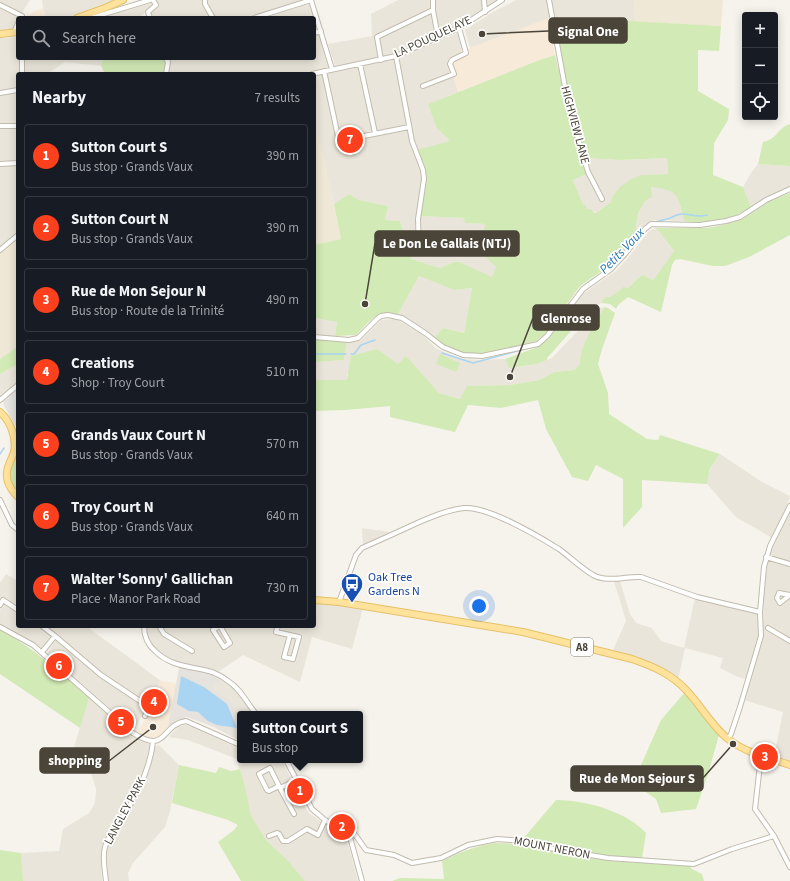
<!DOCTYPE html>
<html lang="en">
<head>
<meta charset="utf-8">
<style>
  :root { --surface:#171b24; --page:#20242c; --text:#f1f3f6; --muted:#9ea1a6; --line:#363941; --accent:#fc3f1d }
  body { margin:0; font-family:"Source Sans 3",sans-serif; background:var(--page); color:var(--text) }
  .controls { position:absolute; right:12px; top:12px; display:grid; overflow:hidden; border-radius:4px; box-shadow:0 2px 10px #0003 }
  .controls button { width:36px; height:36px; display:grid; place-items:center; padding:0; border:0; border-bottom:1px solid var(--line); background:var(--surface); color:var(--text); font:20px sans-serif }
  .you { position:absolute; left:479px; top:606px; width:14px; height:14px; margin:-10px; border:3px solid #fff; border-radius:50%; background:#1a73e8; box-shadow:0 0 0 6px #1a73e833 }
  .badge { display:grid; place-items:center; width:26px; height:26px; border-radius:50%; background:var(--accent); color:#fff; font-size:13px; font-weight:700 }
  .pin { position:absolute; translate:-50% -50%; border:2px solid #fff; box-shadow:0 1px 4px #0006 }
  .popup { position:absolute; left:237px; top:711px; width:126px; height:52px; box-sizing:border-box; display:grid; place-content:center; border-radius:4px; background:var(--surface); filter:drop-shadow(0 1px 3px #0005); font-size:13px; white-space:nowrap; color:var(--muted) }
  .popup b { font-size:15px; color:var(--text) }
  .popup::after { content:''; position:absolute; left:50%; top:100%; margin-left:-8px; border:8px solid transparent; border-top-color:var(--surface) }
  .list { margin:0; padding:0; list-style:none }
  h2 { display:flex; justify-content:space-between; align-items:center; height:52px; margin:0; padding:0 16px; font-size:17px }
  h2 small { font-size:13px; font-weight:400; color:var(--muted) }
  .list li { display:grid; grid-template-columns:26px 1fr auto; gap:12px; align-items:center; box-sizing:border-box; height:64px; margin:0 8px 8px; padding:0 8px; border:1px solid var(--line); border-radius:4px }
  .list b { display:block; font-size:15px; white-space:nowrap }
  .list p { margin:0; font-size:13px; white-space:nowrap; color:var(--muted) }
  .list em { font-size:13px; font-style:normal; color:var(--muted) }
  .icon { flex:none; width:22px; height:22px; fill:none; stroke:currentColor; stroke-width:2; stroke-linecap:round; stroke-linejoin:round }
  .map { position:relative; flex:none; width:790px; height:881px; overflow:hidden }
  .search { position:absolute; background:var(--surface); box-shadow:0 2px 10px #0003; left:16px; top:16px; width:300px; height:44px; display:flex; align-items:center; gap:10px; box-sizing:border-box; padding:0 14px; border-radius:4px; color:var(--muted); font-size:15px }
  .panel { position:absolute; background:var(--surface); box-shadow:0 2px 10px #0003; left:16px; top:72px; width:300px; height:556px; border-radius:4px }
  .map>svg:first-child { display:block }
  .residential { fill:#eae5da }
  .commercial { fill:#f7ead8 }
  .industrial { fill:#e6e2dd }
  .education { fill:#efe8d6 }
  .green { fill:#d2eab5 }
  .parking { fill:#e5e3e0 }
  .water { fill:#a9d4f2 }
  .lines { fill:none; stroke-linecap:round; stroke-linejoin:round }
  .stream { stroke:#a9d4f2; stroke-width:1.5 }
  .street-casing { stroke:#c2bbae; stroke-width:6 }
  .primary-casing { stroke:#e6c16a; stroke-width:8 }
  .street { stroke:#fff; stroke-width:4 }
  .primary { stroke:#ffe39c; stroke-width:6 }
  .labels { text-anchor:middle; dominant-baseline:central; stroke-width:3.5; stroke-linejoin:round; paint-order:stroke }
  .shield { fill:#fff; stroke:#817c74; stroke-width:1 }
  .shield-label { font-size:11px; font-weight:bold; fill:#4b4439 }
  .street-label { font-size:12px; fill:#4b4439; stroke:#fff }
  .transit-label { font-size:12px; fill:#164399; stroke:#fff; text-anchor:start }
  .water-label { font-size:13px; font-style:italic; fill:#2e7ab2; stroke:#fff }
  .leader { fill:none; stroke:#4b4439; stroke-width:1.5 }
  .callout-dot { fill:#4b4439; stroke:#fff; stroke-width:1.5 }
  .callout { fill:#4b4439; stroke:#4b4439; stroke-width:1.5 }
  .callout-label { font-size:13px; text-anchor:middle; font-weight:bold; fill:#fff }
</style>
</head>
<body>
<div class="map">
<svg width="790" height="881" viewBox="0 0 790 881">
  <rect width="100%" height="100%" fill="#f6f3ec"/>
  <path class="residential" d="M0,0H30L22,13L0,2Z
    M42,0H114L99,8L65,18H46L43,8Z
    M156,0H307L310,4L329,68L328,69L305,74H168L169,58H314V18H154L151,12L159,6Z
    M398,0H501L457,28L418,43L399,51L389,55L335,66L328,44L372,36L371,14Z
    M516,0H634L635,22L553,17L470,48L465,30L493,12Z
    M150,2H152L154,5L138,18H100Z
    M0,7L20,17L18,18L14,30L0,31Z
    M458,33L462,53L449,60L458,92L428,104L436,127L450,141L425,170L421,216L464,218L466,223L486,224L496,267L492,278L457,261L440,268L411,259L400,221L385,220L388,206L359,200L349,194L334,204L314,120V77L395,59Z
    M18,37V58H104L101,66L65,62L50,72V74H18V231L0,250V38Z
    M585,158L620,160L667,158L668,174L642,175L611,202L596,213L587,209L586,206L583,204L573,180L587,174Z
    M758,164L790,166V186L751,207L743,187L751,173Z
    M651,186L667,189L675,194L679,200L684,221L655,220L647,223L638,232L636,229L637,220L642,205L648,199Z
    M656,228L674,251L653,280L642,275L628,288L616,293L610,298L605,297L601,303L588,312L571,331L560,325L581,295L616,271L627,259L649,231Z
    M419,276L454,290L472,288L464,333L443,328L434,338L427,332L398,314Z
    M605,307L593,324L582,349L579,365L574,370L555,372L539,380L510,385L467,386L461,399L439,393L406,357L398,364L347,374V379L345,380H317L314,382V362L344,360L347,341L357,342L362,339L381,320L396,319L420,333L437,349L454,356L462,359L478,360L505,359L510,368L537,364L552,358L597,311L600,308Z
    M314,318L337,322L335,336L314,335Z
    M18,364V383L0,395V374Z
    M720,454L762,482L790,496L782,521L772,538L736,517L707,484L710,468Z
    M790,512V563L784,561L770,555L772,547Z
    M362,528L389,532V534L363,546Z
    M768,560L790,566V763L774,757L783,712L744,700L763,636L764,586Z
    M6,574L18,581V609L0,598V583Z
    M614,581H620L630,614L636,623L652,628L661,641L684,648L695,598L758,614V636L746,679L738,677L720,668L723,658L685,648L678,680L660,667L630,655L612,652L626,621Z
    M314,602L363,608L352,649L312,637L300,682L243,655L218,672L175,662L157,652L149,641L146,633V626H314Z
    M4,604L18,613V626H37L51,635L42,648L24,637L0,625V610Z
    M44,626H86L161,681L147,704L101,672L55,633Z
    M56,640L109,684L147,708L134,729L47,653Z
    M221,680L236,689L253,714H240V718L231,701L213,688Z
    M89,698L132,735L150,745L145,765L135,789L103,843L101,855L102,881H23L21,853L59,851L63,829L89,813L95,803L96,789L92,776L74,747Z
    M185,725L190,726L240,749V760H282L306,809L310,814L323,823L341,832L347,839L358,881H305L287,861L267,841L250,816L244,782L238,764L242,761L188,740L169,737L178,727Z
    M158,745L161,747L179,765L170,811L165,827L133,863L128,873L129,881H108L106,852L107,845L124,820L148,774L155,747Z"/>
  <path class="commercial" d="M43,8L46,18H25L35,11Z
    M549,18L555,55L537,61L458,92L449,59L470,48Z
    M161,681L177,683L168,726L160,736L153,738L146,737L137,732L150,712L151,708L147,704Z"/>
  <path class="industrial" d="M179,668L205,672L221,680L213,688L231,701L240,718V741L214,727L190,718L186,717L168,726Z"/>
  <path class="education" d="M634,0H723L721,26L635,22Z
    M314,118L324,157L341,239L314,245Z
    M18,237V346L0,359V253Z"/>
  <path class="green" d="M553,17L721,26L719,51L698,50V91L729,109L728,120L714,143L713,175L743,187L751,207C728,221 711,224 684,221C678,195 679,190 651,187L652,197C640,202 637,217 636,229L638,232L629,245L609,266L580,286L545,334L536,341L483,354L463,353L444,345L434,338L443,328L464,333L472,288L454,290L419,276L398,314C374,312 372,319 356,335L335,336L337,322L314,318V245L341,239L334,204L349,194L359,200L388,206L385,220L400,221L411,259L440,268L457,261L492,277L496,267L476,248L486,224L465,223L464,218L420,216L425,181L417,150L450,141L436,127L428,104L537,61L555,55L568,111L587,174L573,180L583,204L586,206L587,209H591L594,213H596L611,202L612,197L620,187L631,179L642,175L668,174L667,158L620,160L585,158L571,111Z
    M104,58H164L166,67L164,73L162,74H105L101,66Z
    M790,124V166L758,164L763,142C778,139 778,127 790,124Z
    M790,193V235L749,257L725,266H713L680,259L675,260L672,265L661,312L628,297L618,305L616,309L610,304L601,303L605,297H610L619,291L623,287L628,288L642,275L653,280L674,251L656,228H703L714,227L737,221L747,216L770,201Z
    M605,307L608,308L615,313L602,349L598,364L608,393L609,414L647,439L658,440L660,435L720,454L710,468L707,484L642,480V507L623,528V479L596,465L588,481L572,477L546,429L538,400L501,408L468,405L455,432L390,417V406L345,410L314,411V382L317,380H345L347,379L351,356L377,349L398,364L406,356L439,393L460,399L467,386L510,385L539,380L555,372L574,370L579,365L582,349L593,324Z
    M560,325L571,331L547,358V360L537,364L509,368L505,359L538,347L548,339Z
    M314,339L347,341L344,360L314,362Z
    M18,346V364L0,374V359Z
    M440,354L460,363L456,372L436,364Z
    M18,447V494L10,482L9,474L15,449Z
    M0,630C34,648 61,673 89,698L80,728L0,674Z
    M685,692L719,735L708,774L696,809L661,813L656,799L633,783L661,720Z
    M179,765L216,773L219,767L231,771L240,769L244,782L251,816L267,841L288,861L305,881H241L218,842L234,830L238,825L228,820L172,803Z
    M556,800C585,800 626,811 646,833L642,858L608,857L564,849L522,840Z
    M495,843L520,844L571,855L609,861L690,866L692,869L702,874L704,881H392L400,878L444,879L442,861C460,852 476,846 495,843Z
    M0,850L21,853L23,881H0Z"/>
  <path class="parking" d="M18,389V430L4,406L3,400Z"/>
  <path class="water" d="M181,676L204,687L227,704L237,728L217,725L208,721L198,712L189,711L177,704Z"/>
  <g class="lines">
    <path class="stream" d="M636,238C646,223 651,223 667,219C672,218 676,214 682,214C691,214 697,218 707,215
      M608,269L618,259
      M585,285L593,279
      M442,353L473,363L536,346
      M314,354H346
      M351,354H354L361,345L375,340
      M0,454L4,448"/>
    <g class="street-casing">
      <path id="street" d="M205,0V4L213,18
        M311,0L332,69
        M433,0V10L438,37
        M484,0L485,12
        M549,0L569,109L588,172L602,199
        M0,5L22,16L21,18
        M91,18L150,0
        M150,18L148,12L156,5L153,0
        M254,18L311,0
        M14,33L18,23
        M314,33L321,31
        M396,56L412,141L423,170L424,179L418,219L419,251
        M381,60L377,37L433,10
        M360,64L375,133
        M324,71L339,141L409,127
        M22,74V58
        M166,74L168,62L166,58
        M312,74L396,56L459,28L502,0
        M423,86L454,74L450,64L452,60L466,53L459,28
        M0,93L18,90
        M0,126H18
        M0,164L18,163
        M0,250L18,235
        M314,337L349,340L358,338L378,318L381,316L388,315L402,318L425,333L443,347L463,355L482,356L538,344L547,336L583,289L611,269L625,254L645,229L651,224L700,225L726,221L740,217L766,200L790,189
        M0,400L18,385
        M0,500L12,525L18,530
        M766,557L790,564
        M779,593L790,595L780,603L777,598Z
        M339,602L356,555L362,548C380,540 398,532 415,524C431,517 447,510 464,508C487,506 538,536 559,549C570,557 581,568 593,575C608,583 625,576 641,577L697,597L760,612
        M0,605L3,600L18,610
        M42,626L55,636
        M144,626C144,636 147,644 155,651C171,667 191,666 212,672C217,674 223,677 228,681C240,688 247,703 256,714
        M159,626L164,634L192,651
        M219,626L213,630L224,647L230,643L220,626
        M278,626L276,632L299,637L293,659L284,657L290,635
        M0,627L33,645L133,733C168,755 160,725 186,721L240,745
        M768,628L790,641
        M42,652L55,636L101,675L149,707L145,716
        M728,739L731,734L740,707L761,636L760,612L764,567L770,546L790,506
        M761,756L755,809L774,836L790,867
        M286,760L312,809L325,820L347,833L350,837L362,881
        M279,786L269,791L267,790L259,774L270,768L280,788L297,780
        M280,788L294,814
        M342,829H349L356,836L366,850L394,855L412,863L441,858L468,845L497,839L524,841L554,849L608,858L694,864L732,849L774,836
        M269,836L277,833L279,834L283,841H288L307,829L318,835L325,820
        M106,881C105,871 102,857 105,847C107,837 116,827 122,818C137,795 150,769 153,742"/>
    </g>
    <g class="primary-casing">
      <path id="primary" d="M77,18L105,8L123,0
        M0,34L18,32
        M0,412C10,420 17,438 14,452C11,462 4,470 8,482C10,488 14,493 18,497
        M314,600L339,602L523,632L632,659C652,666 672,674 687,691C701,706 712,726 728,739C746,753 769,758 790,765"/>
    </g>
    <use href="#street" class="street"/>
    <use href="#primary" class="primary"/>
  </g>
  <defs>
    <g id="bus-pin" transform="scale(1.15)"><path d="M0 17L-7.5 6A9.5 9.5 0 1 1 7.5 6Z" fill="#1a4fb4" stroke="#fff"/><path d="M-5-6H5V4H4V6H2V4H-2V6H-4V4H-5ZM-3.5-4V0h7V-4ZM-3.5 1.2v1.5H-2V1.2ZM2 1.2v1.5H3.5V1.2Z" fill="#fff"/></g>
  </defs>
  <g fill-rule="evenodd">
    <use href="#bus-pin" x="352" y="584"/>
  </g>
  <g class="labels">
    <rect class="shield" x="571" y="638" width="22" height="18" rx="3"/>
    <g class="shield-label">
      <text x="582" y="647">A8</text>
    </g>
    <g class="street-label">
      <text transform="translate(433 37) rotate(-25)">LA POUQUELAYE</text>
      <text transform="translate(575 125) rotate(75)">HIGHVIEW LANE</text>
      <text transform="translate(125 811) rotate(-62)">LANGLEY PARK</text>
      <text transform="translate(552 848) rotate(11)">MOUNT NERON</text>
    </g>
    <g class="transit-label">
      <text x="368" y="577">Oak Tree<tspan x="368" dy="14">Gardens N</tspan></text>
    </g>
    <g class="water-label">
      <text transform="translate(622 251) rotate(-46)">Petits Vaux</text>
    </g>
  </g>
  <path class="leader" d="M482 34L549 31M365 304L375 243M510 377L533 318M153 727L109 761M733 744L703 778"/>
  <g class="callout-dot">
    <circle cx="482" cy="34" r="4"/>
    <circle cx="365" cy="304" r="4"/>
    <circle cx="510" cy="377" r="4"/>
    <circle cx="153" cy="727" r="4"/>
    <circle cx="733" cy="744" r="4"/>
  </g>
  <g class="callout">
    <rect x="549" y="18" width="78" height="25" rx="4"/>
    <rect x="375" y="231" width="144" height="25" rx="4"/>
    <rect x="533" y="305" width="66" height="25" rx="4"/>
    <rect x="40" y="748" width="69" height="25" rx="4"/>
    <rect x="571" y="766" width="132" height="25" rx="4"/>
  </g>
  <g class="callout-label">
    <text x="588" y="36">Signal One</text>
    <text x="447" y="248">Le Don Le Gallais (NTJ)</text>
    <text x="566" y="323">Glenrose</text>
    <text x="75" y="765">shopping</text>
    <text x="637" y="783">Rue de Mon Sejour S</text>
  </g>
</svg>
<div class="controls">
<button>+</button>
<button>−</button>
<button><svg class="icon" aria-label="locate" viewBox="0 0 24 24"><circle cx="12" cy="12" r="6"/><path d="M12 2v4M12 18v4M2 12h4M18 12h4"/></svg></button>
</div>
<div class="you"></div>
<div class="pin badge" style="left:300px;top:791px">1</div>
<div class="popup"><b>Sutton Court S</b>Bus stop</div>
<div class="pin badge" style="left:342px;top:827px">2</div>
<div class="pin badge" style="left:765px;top:757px">3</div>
<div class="pin badge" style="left:154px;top:702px">4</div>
<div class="pin badge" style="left:121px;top:722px">5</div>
<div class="pin badge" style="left:59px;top:666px">6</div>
<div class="pin badge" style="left:350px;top:140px">7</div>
<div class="search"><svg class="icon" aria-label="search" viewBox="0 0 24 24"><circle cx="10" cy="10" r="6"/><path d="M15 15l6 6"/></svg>Search here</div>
<section class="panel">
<h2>Nearby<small>7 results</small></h2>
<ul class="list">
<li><span class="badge">1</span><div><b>Sutton Court S</b><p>Bus stop · Grands Vaux</p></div><em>390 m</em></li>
<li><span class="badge">2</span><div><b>Sutton Court N</b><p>Bus stop · Grands Vaux</p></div><em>390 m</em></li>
<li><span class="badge">3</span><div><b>Rue de Mon Sejour N</b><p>Bus stop · Route de la Trinité</p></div><em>490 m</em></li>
<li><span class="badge">4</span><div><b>Creations</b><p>Shop · Troy Court</p></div><em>510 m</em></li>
<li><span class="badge">5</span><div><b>Grands Vaux Court N</b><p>Bus stop · Grands Vaux</p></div><em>570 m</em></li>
<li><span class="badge">6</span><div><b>Troy Court N</b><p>Bus stop · Grands Vaux</p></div><em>640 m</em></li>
<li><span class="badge">7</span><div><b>Walter 'Sonny' Gallichan</b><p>Place · Manor Park Road</p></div><em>730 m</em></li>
</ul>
</section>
</div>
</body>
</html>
